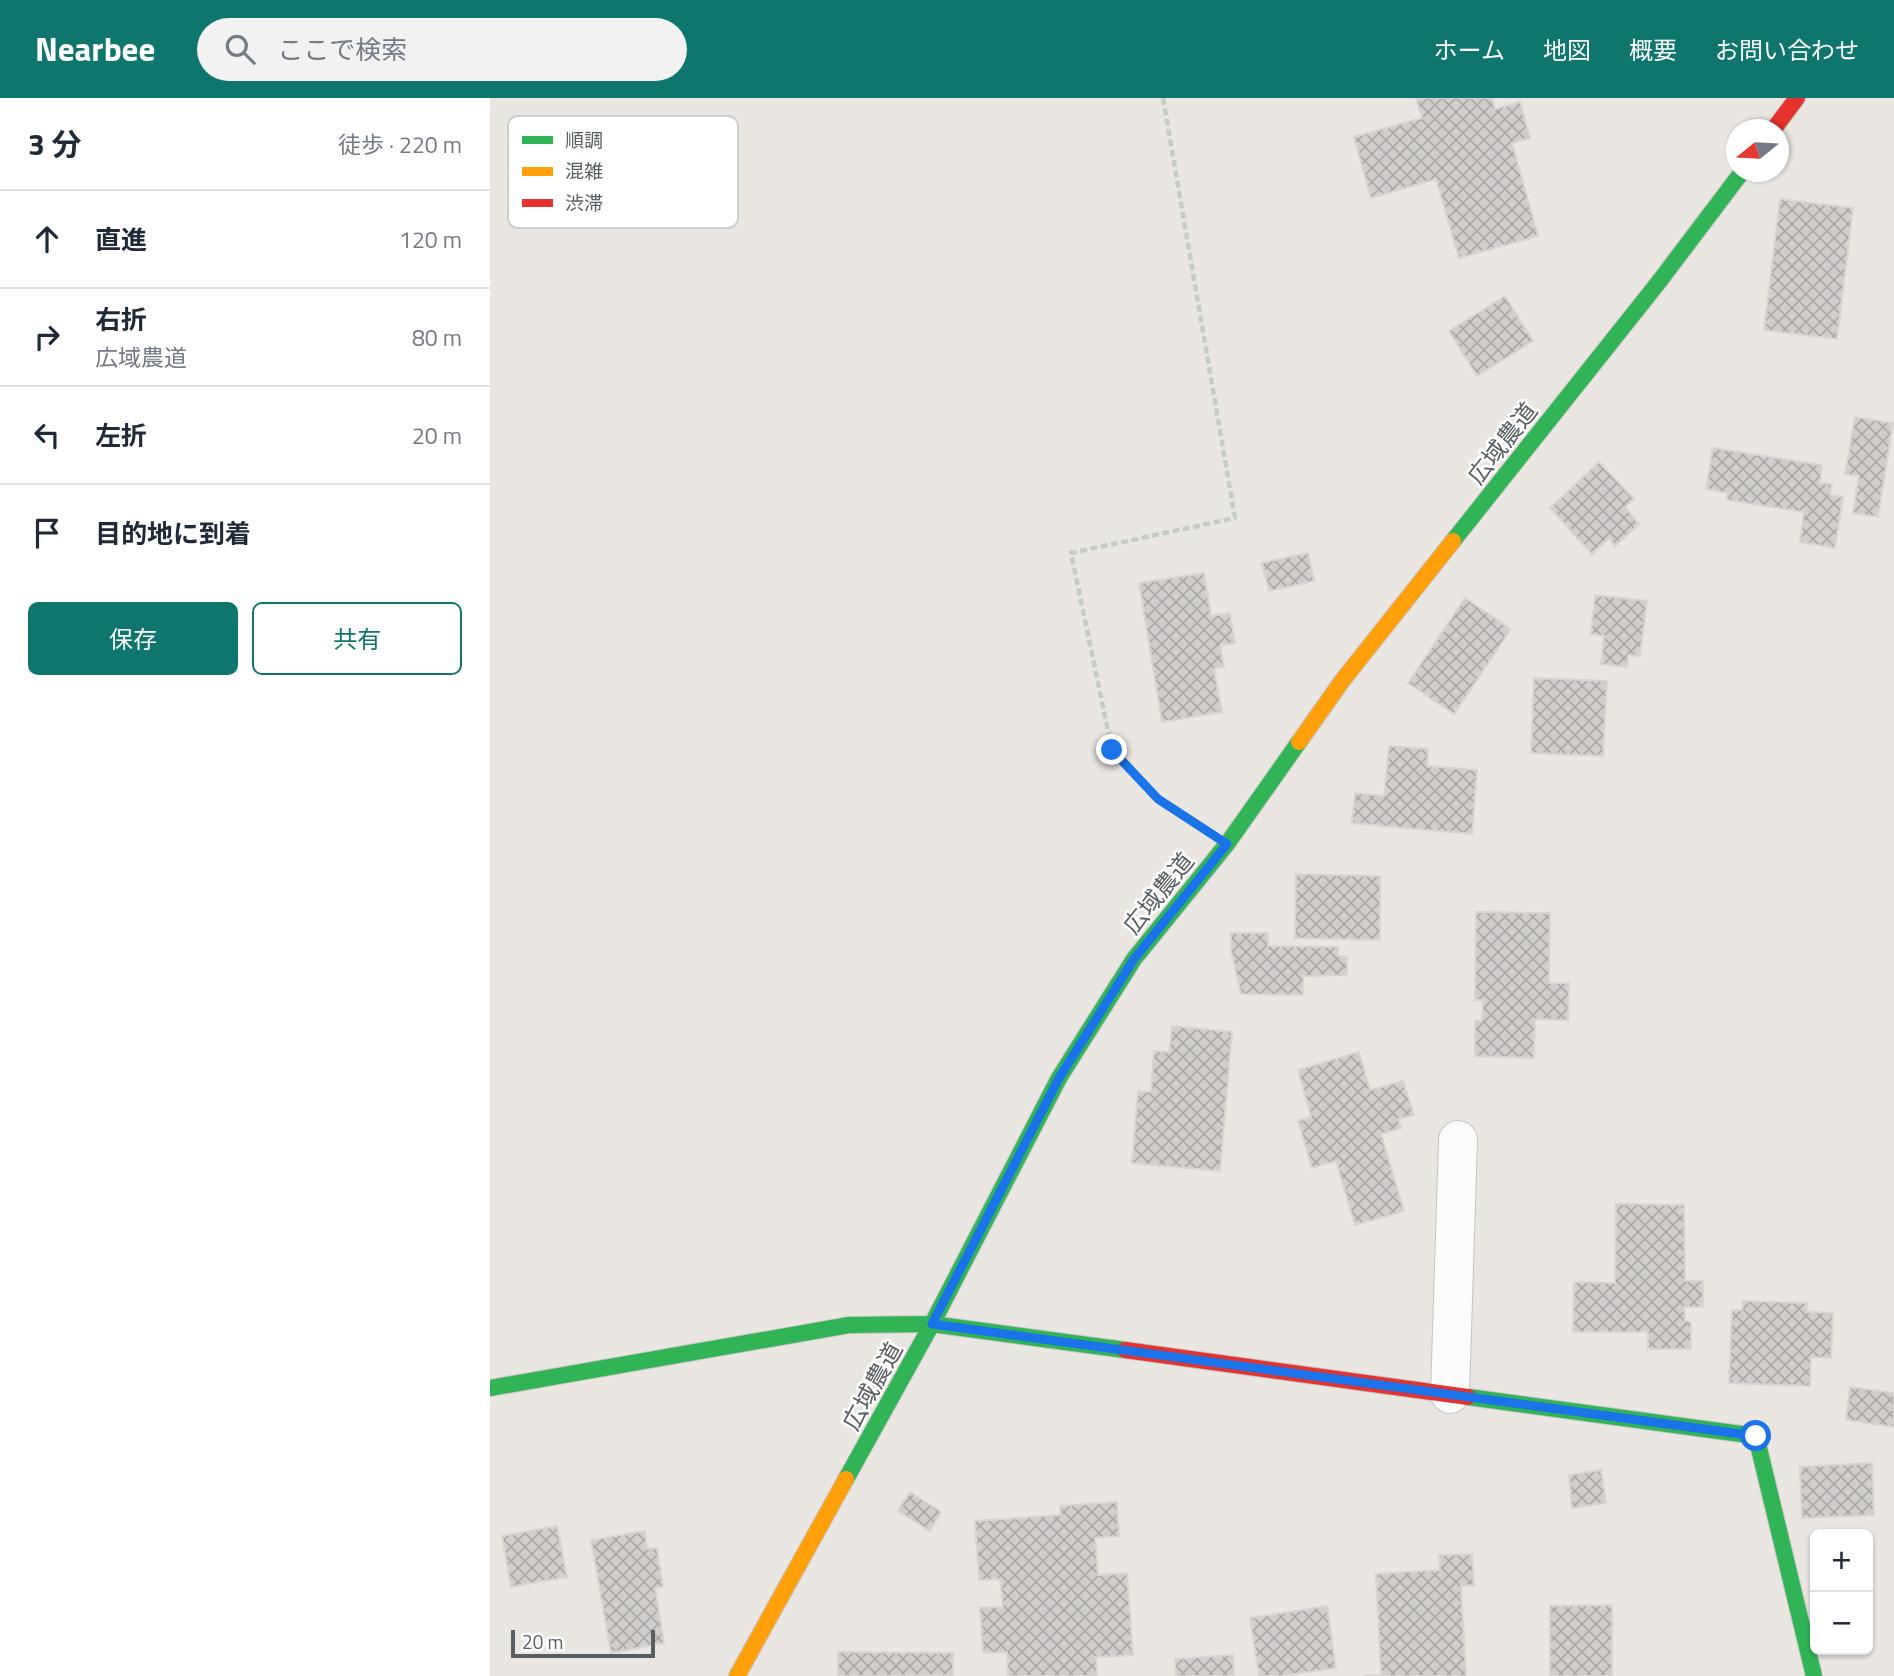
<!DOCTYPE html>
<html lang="ja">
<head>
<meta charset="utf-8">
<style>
  :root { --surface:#fff; --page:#f2f2f3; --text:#1f2937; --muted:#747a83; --line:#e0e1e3; --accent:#0f766e }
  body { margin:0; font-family:"Titillium Web","Noto Sans JP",sans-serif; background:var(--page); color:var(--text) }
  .controls { position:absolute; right:21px; bottom:21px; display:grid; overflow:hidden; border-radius:10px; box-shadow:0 2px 5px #0004 }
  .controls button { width:63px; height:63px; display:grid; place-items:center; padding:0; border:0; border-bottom:2px solid var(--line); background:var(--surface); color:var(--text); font:35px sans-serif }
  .compass { position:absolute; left:1236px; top:21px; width:63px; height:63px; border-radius:50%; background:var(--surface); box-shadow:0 2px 5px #0004; rotate:252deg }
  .scale { position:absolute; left:21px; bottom:18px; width:144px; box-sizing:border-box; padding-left:7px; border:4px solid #585f62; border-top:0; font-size:19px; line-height:24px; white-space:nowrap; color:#585f62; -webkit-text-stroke:5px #fff; paint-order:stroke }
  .stop { position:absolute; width:21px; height:21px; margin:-16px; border:5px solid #1a73e8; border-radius:50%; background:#fff }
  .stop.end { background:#1a73e8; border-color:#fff; box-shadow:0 2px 7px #0008 }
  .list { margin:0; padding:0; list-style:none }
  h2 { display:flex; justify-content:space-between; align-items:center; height:91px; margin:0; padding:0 28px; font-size:30px }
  h2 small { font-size:23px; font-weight:400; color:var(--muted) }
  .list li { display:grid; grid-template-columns:46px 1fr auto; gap:21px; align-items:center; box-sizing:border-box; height:98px; padding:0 28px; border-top:2px solid var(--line) }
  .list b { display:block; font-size:26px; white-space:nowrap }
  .list p { margin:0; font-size:23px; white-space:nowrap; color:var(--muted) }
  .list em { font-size:23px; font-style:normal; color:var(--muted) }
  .actions { display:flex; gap:14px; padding:21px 28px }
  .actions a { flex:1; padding:16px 0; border:2px solid var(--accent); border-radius:10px; text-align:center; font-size:24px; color:var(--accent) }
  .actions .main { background:var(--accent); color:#fff }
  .icon { flex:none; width:38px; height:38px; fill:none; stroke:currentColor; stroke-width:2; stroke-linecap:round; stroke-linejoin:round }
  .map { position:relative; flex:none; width:1404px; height:1578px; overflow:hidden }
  header { display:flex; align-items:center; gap:42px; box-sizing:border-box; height:98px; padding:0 35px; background:var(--accent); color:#fff }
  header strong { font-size:33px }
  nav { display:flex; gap:38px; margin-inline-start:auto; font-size:24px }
  .search { width:490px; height:63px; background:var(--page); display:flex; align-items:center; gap:18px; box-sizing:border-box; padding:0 24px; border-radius:38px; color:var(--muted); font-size:26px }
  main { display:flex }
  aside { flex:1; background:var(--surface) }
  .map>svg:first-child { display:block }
  .building { fill:url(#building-cross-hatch); stroke:#d9d5d2; stroke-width:2 }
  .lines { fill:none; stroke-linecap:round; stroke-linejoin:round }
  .street-casing { stroke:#c5c4c3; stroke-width:40 }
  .fast-casing { stroke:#c4c4c4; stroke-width:18 }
  .slow-casing { stroke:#c4c4c4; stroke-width:18 }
  .jam-casing { stroke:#c4c4c4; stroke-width:18 }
  .path { stroke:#c5ccc5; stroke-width:4.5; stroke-dasharray:7 3.5; stroke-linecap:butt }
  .street { stroke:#fcfbfb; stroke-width:38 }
  .fast { stroke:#30b455; stroke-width:16 }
  .slow { stroke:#ff9f0a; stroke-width:16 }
  .jam { stroke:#e5322d; stroke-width:16 }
  .route { stroke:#1a73e8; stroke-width:9 }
  .labels { text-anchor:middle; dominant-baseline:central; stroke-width:5; stroke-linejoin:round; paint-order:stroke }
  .street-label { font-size:24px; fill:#585f62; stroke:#fff }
  .key { fill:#fff; stroke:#cdcfd0; stroke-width:2 }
  .key-label { font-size:19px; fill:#585f62 }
</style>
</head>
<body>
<header>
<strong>Nearbee</strong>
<div class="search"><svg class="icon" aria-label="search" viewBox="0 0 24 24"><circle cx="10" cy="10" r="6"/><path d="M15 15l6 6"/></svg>ここで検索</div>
<nav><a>ホーム</a><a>地図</a><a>概要</a><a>お問い合わせ</a></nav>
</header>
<main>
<aside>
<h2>3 分<small>徒歩 · 220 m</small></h2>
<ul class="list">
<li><svg class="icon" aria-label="ahead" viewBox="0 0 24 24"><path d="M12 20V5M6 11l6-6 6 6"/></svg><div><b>直進</b></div><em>120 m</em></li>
<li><svg class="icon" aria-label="right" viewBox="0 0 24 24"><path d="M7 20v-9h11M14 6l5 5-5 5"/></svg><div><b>右折</b><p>広域農道</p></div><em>80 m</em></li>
<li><svg class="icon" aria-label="left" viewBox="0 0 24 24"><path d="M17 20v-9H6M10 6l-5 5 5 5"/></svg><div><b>左折</b></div><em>20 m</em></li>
<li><svg class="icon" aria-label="arrive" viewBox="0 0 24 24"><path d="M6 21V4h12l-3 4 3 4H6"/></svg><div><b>目的地に到着</b></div></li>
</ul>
<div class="actions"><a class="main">保存</a><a>共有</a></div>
</aside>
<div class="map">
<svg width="1404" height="1578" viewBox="0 0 1404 1578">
  <defs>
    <pattern id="building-cross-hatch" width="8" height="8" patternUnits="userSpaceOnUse" patternTransform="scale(1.75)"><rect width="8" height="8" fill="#d1cecc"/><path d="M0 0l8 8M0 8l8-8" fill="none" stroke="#acaaa9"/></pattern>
  </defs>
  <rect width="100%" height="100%" fill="#eae6e2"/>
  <path class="building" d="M926,0H1002L1005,11L1030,4L1040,40L1022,45L1048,138L969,160L946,81L881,100L864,39L932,20Z
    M1290,101L1363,110L1347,241L1274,232Z
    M1015,198L1043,243L987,278L959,233Z
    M1365,319L1403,325L1388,419L1363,415L1369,378L1355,376Z
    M1223,350L1332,367L1330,385L1342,386L1340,397L1353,399L1345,450L1310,444L1314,414L1237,402L1238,395L1216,391Z
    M1109,364L1144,401L1135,409L1149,426L1125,448L1119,440L1102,456L1060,410Z
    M818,455L824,483L779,493L772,465Z
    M714,475L721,518L740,515L745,545L730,547L734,569L724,571L732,614L672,624L649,485Z
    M1105,497L1157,503L1150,558L1138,557L1137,569L1111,566L1114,538L1101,536Z
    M975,500L1021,531L964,616L918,585Z
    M1044,580L1117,583L1113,658L1041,655Z
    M899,648L938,651L937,668L987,672L982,736L862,725L865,695L894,698Z
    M806,776L890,778V842L805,840Z
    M986,814L1060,815L1059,885H1079L1078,922L1045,921L1044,960L985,958V923H992L993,902H985Z
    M741,835H778V848L848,849V858L857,859V877L813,878V897L751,896L741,852Z
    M682,928L742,934L730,1073L642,1065L648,993L661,994L664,953L679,954Z
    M869,954L880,992L913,983L924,1017L908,1021L911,1030L891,1036L914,1113L865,1127L846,1063L822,1070L808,1023L821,1019L808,972Z
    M1126,1106L1194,1107L1195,1183H1213V1209H1194L1195,1223L1201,1224V1251H1158V1234H1083L1084,1184L1125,1185Z
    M1253,1203L1317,1205V1214L1343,1215L1341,1260L1321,1259L1320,1288L1239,1285L1242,1212H1252Z
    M1360,1289L1404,1295V1329L1356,1322Z
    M1382,1365L1384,1417L1312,1420L1310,1369Z
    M1111,1372L1116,1405L1082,1410L1079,1377Z
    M420,1394L451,1414L440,1433L408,1413Z
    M627,1404L629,1438L605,1440L608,1477L637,1475L643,1557L606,1559L607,1578H518L517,1554L493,1555L490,1510L513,1509L510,1481L489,1482L485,1423L571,1417L570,1408Z
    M67,1428L77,1479L21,1489L12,1438Z
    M155,1433L157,1451L167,1450L173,1489L165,1490L174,1545L121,1555L101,1442Z
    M982,1456L984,1487L971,1488L976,1578H874L891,1577L886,1476L950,1472L949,1457Z
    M1122,1507V1578H1060V1508Z
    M837,1508L846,1570L791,1578H769L760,1520Z
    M348,1554L463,1555V1577L348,1578Z
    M743,1557L744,1578H686L685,1561Z"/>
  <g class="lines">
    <g class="street-casing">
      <path id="street" d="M960,1296L968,1042"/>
    </g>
    <g class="fast-casing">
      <path id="fast" d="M963,443L1168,185L1252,74
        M0,1290L359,1227L442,1226L635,1252
        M978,1299L1266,1338L1324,1578
        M356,1381L442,1226L569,980L644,861L737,746L809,644"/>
    </g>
    <g class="slow-casing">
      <path id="slow" d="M809,644L852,583L963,443
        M247,1578L356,1381"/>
    </g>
    <g class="jam-casing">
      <path id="jam" d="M1283,32L1307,0
        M635,1252L978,1299"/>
    </g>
    <path class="path" d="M673,0L745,420L581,455L622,652L669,701L701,722"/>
    <use href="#street" class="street"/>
    <use href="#fast" class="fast"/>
    <use href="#slow" class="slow"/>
    <use href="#jam" class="jam"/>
  </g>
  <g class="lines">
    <path class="route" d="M622,652L668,701L737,746L644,861L569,980L442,1226L1266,1338"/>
  </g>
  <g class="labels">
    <g class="street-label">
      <text transform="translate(1012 345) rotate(-52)">広域農道</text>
      <text transform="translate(668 795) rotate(-51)">広域農道</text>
      <text transform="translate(382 1288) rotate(-61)">広域農道</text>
    </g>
  </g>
  <rect x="18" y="18" width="230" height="112" rx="10" class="key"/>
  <rect x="32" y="38" width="31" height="8" fill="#30b455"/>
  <rect x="32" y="69" width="31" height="9" fill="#ff9f0a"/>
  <rect x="32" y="101" width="31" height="8" fill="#e5322d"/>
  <g class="key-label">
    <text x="75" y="49">順調</text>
    <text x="75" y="80">混雑</text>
    <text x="75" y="112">渋滞</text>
  </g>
</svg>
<div class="controls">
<button>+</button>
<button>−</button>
</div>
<svg class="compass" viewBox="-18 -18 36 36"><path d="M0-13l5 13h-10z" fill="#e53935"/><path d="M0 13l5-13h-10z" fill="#747a83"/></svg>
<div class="scale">20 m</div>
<div class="stop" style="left:1266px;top:1338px"></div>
<div class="stop end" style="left:622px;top:652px"></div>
</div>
</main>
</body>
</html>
